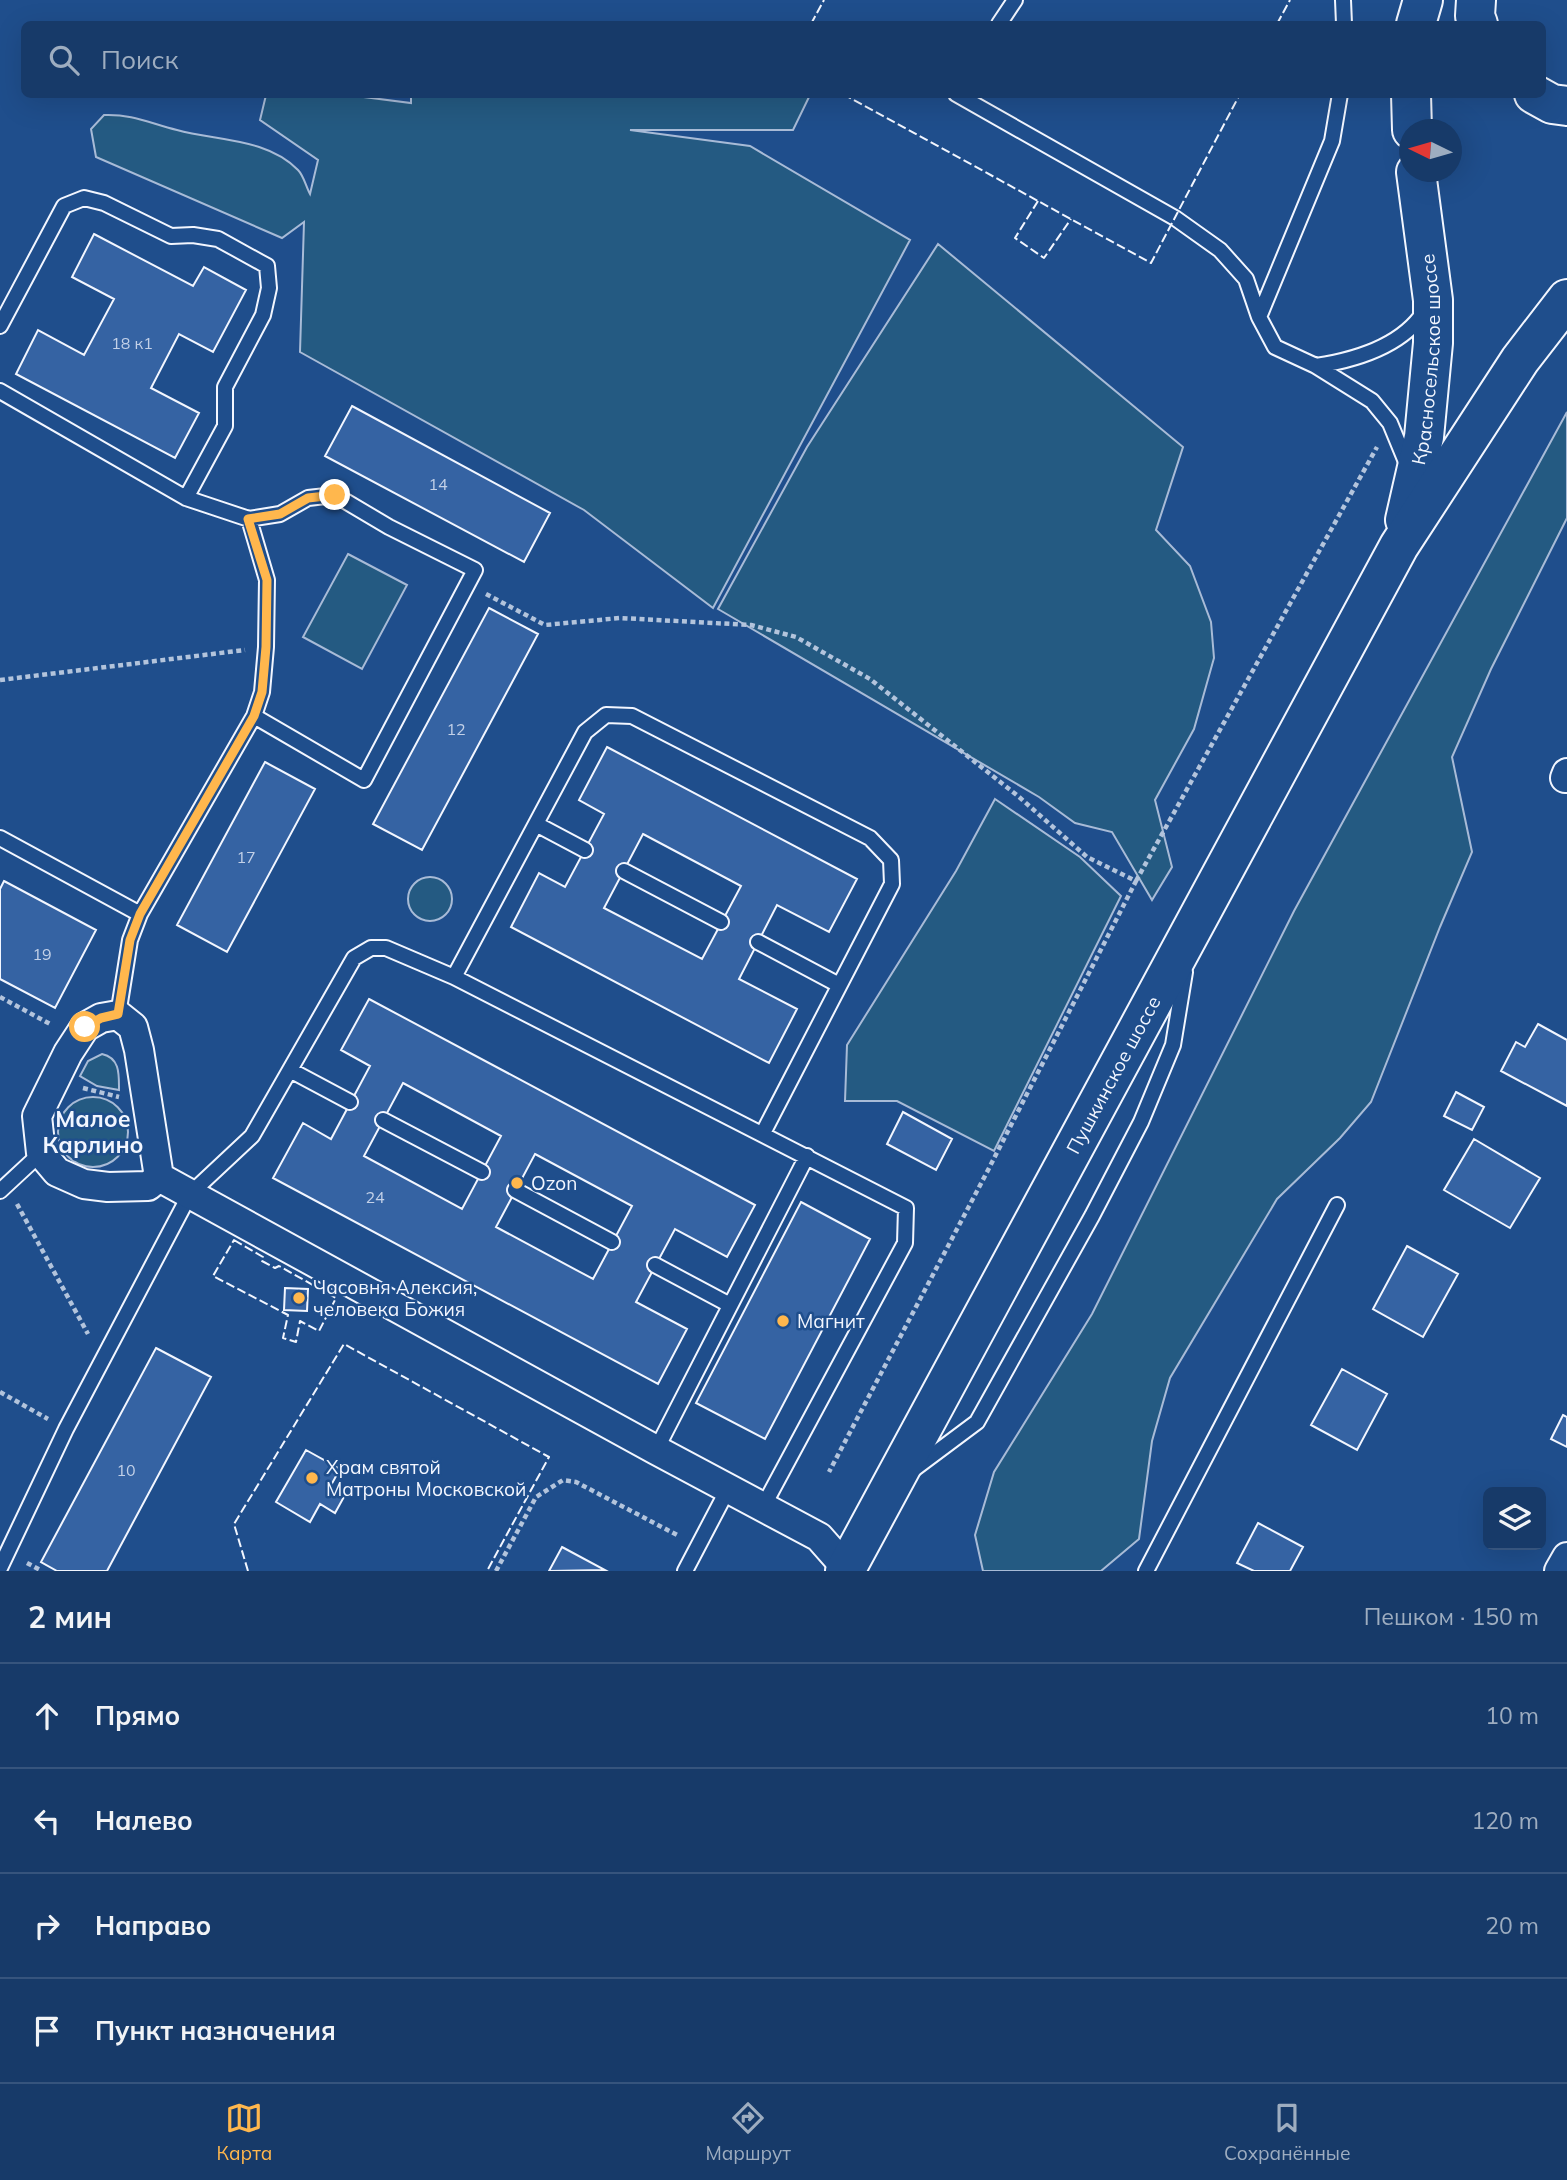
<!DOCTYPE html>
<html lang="ru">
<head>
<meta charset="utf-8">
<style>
  :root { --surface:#173a69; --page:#20416f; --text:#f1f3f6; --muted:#9eadc0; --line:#36547d; --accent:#ffb74d }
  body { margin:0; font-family:Mulish,sans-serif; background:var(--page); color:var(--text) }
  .controls { position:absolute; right:21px; bottom:21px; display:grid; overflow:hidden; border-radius:10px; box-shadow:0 7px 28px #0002 }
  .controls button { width:63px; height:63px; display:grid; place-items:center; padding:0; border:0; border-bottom:2px solid var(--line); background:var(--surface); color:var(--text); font:35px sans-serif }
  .compass { position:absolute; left:1399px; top:119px; width:63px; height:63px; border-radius:50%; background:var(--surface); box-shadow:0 7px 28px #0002; rotate:275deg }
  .stop { position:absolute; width:21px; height:21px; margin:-16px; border:5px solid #ffb74d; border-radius:50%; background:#fff }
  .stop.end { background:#ffb74d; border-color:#fff; box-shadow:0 2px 7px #0008 }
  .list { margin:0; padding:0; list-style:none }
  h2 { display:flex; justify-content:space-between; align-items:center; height:91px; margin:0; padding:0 28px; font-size:30px }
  h2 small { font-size:23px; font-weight:400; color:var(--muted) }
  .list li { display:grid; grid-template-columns:46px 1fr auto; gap:21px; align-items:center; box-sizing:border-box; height:105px; padding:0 28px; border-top:2px solid var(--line) }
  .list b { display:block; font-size:26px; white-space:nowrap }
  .list em { font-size:23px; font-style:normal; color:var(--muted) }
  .icon { flex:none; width:38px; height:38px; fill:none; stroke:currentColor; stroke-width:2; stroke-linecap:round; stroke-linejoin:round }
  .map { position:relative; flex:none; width:1567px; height:1571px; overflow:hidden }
  .search { position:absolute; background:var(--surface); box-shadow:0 7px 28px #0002; left:21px; right:21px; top:21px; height:77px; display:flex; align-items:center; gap:18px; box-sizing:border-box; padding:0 24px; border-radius:10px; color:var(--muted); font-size:26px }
  .sheet { height:511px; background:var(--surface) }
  nav { display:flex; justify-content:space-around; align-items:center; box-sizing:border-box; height:98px; border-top:2px solid var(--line); background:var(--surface); font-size:19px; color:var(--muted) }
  nav a { display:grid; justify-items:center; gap:4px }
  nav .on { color:var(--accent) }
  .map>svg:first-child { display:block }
  .green { fill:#245a82; stroke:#a8bbd7; stroke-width:2 }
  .building { fill:#3563a3; stroke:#f2f6ff; stroke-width:2; fill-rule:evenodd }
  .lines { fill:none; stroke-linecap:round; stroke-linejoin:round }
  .service-casing { stroke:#f2f6ff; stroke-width:18 }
  .minor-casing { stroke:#f2f6ff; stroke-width:32 }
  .secondary-casing { stroke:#f2f6ff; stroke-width:42 }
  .path { stroke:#b3c4dc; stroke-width:4.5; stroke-dasharray:5 3.5; stroke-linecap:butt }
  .service { stroke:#1f4e8c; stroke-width:14 }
  .minor { stroke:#1f4e8c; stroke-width:28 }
  .secondary { stroke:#1f4e8c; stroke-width:38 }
  .fence { stroke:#f2f6ff; stroke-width:2; stroke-dasharray:9 3.5; stroke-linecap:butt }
  .route { stroke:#ffb74d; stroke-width:9 }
  .poi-dot { fill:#ffb74d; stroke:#1f4e8c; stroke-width:2.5 }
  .labels { text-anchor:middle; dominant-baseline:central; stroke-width:5; stroke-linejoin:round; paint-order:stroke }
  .number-label { font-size:16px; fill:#c3d1e8 }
  .street-label { font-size:19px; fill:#f2f6ff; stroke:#1f4e8c }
  .poi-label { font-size:19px; fill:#f2f6ff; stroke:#1f4e8c; text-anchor:start }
  .quarter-label { font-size:23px; font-weight:bold; fill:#f2f6ff; stroke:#1f4e8c }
</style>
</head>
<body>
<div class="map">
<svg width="1567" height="1571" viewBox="0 0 1567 1571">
  <rect width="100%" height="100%" fill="#1f4e8c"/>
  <path class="green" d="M348,95L411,103V94L810,95L793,130H630L750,146L910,240L713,608L584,510L300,352L304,222L282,238L96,157L91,129L104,115C133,114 149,123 177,130C217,141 267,138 298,170C304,176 306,187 310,194L318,160L260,120L266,95Z
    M938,244L1183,447L1156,530L1190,566L1211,622L1214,658L1194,729L1155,800L1172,867L1152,900L1112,832L1075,823L1039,797L718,609L807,447Z
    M1567,412V518L1491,669L1452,757L1472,852L1440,927L1371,1102L1340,1138L1277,1199L1170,1378L1152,1441L1139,1539L1101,1571H983L975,1535L994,1472L1092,1314L1294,911Z
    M348,554L407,585L362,669L303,637Z
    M995,799L1080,857L1121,896L994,1151L897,1101H845L847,1045L956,871Z
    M408 899a22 22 0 1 1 44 0a22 22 0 1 1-44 0Z
    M102,1054C120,1058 119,1074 119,1090L97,1086L80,1076L88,1061Z
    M58 1132a35 35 0 1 1 70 0a35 35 0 1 1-70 0Z"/>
  <path class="building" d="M94,234L193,286L204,267L246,290L213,352L179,334L151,388L199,413L175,458L16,374L38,330L84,355L114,299L72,277Z
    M352,406L550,513L524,562L325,456Z
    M489,608L538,634L422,850L373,824Z
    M607,747L857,879L829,932L777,905L739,979L797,1009L769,1063L511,927L539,873L565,887L604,814L579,800ZM643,834L741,886L702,959L604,908Z
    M265,762L315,789L227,952L177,925Z
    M4,881L96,930L55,1008L0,979V889Z
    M369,999L755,1205L727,1257L675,1229L636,1302L687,1329L658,1384L273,1178L303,1123L331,1139L370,1066L341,1050ZM403,1083L501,1136L462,1209L364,1156ZM535,1154L632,1206L593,1279L496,1227Z
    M1538,1024L1567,1040V1106L1501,1071L1516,1042L1525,1047Z
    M1456,1092L1484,1107L1472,1130L1444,1116Z
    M903,1112L952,1139L936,1170L887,1144Z
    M1474,1139L1540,1178L1510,1228L1444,1190Z
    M801,1202L870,1239L765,1439L696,1403Z
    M1407,1246L1458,1274L1423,1337L1373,1309Z
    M285,1288L308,1289L307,1311L284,1310Z
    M156,1348L211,1377L107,1571H57L41,1562Z
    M1342,1369L1387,1394L1357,1450L1311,1425Z
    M1563,1415L1567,1417V1447L1551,1439Z
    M306,1450L340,1469L330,1487L345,1495L335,1513L320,1504L310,1522L276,1502Z
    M1258,1523L1303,1547L1290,1571H1254L1237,1563Z
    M562,1547L605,1570L549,1571Z"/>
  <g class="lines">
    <g class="service-casing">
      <path id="service" d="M1343,0L1344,24
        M999,24L1015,0
        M956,94L1175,218L1220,250L1246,279L1259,317
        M1340,94L1332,141L1259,317L1275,347L1316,366L1372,401L1390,423L1409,469
        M0,326L64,206L84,198L104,203L171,236L193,235L218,239L267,266L269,288L263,315L225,387V426L186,498
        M1316,366C1355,360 1401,347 1424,312
        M0,391L186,498L249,519L280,514L308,498L335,495L389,527L475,570L364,780L254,716
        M536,824L585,850
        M0,838L140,914
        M624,871L721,922
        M758,942L839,985
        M454,977L585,732L606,715L632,716L870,838L891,860L892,884L763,1133
        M118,1015L130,940L140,914L254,716L262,692L266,647L267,580L249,519
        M290,1070L350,1102
        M383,1120L482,1172
        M515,1190L612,1242
        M0,1191L41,1153
        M655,1265L730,1305
        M656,1450L807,1156
        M914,1469L977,1422L1092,1216L1141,1122L1173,1045L1185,972
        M0,1568L66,1429L190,1194L252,1136L354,958L371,948H386L454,977L906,1208L905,1243L763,1507
        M685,1571L728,1489
        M1146,1571L1337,1205"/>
    </g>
    <g class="minor-casing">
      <path id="minor" d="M1565,778L1567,773
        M118,1015L133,1027L139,1050L159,1177L148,1186L108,1187L84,1184L57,1172L41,1153L37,1116L68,1053L85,1027L101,1018Z
        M159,1177L656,1450L819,1537L849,1571
        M1559,1571L1567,1557"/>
    </g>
    <g class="secondary-casing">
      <g id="secondary">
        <path d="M1476,0L1475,16L1478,24"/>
        <path d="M1416,24L1423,0"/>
        <path d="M1411,94L1412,130"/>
        <path d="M1534,94L1552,104L1567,106"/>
        <path id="s1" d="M1405,520L1424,437L1433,343V300L1416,172"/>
        <path id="s2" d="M845,1571L1399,546L1520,360L1567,299"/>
      </g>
    </g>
    <path class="path" d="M486,594L545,625L620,618L751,625L796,637L870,679L1018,796L1087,857L1136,881L986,1174L829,1472
      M0,680L245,650
      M1136,881L1377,447
      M0,997L52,1025
      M83,1088L119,1097
      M17,1204L88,1334
      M0,1392L48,1419
      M27,1563L42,1571
      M496,1571L536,1497L563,1480L576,1482L679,1536"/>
    <use href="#service" class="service"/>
    <use href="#minor" class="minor"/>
    <use href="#secondary" class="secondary"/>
    <path class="fence" d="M811,24L824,0
      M1277,24L1290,0
      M843,94L1151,263L1240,94
      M1038,201L1015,238L1044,258L1071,219
      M234,1240L263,1257L262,1261L275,1268L279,1266L336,1298L319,1331L300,1321L296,1342L283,1338L288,1315L213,1276Z
      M248,1571L234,1524L344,1344L549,1457L487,1571"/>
  </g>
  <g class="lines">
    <path class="route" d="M85,1027L101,1018L118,1014L130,940L140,914L254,716L262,692L266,647L267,580L248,519L280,514L308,498L335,495"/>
  </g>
  <g class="poi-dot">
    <circle cx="517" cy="1183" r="7"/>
    <circle cx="299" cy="1298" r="7"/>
    <circle cx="783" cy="1321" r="7"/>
    <circle cx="312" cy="1478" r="7"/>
  </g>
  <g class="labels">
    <g class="number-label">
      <text x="132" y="343">18 к1</text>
      <text x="438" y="484">14</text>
      <text x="456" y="729">12</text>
      <text x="246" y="857">17</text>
      <text x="42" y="954">19</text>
      <text x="375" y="1197">24</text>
      <text x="126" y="1470">10</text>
    </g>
    <g class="street-label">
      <text stroke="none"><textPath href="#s1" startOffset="163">Красносельское шоссе</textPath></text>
      <text stroke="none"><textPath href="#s2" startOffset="564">Пушкинское шоссе</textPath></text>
    </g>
    <g class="poi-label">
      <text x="531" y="1183">Ozon</text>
      <text x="313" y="1287">Часовня Алексия,<tspan x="313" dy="22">человека Божия</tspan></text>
      <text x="797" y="1321">Магнит</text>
      <text x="326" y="1467">Храм святой<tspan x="326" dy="22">Матроны Моcковской</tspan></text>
    </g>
    <g class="quarter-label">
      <text x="93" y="1118">Малое<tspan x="93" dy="26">Карлино</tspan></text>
    </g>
  </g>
</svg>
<div class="controls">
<button><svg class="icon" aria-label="layers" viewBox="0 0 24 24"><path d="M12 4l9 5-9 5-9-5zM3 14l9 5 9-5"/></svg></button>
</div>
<svg class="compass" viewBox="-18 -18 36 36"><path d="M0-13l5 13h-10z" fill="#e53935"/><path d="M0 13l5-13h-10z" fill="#9eadc0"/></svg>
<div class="stop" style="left:85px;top:1027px"></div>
<div class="stop end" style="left:335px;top:495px"></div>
<div class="search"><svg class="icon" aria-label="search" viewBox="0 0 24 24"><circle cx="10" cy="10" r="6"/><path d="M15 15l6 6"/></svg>Поиск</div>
</div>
<section class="sheet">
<h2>2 мин<small>Пешком · 150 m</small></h2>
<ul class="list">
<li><svg class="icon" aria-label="ahead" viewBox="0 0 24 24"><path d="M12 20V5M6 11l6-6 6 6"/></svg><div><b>Прямо</b></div><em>10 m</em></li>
<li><svg class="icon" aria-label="left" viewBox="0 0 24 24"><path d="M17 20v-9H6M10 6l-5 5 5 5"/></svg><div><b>Налево</b></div><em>120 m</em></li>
<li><svg class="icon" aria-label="right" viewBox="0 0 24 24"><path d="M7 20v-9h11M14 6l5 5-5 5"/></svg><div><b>Направо</b></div><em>20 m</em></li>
<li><svg class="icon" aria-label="arrive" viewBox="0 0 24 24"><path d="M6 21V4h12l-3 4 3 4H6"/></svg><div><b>Пункт назначения</b></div></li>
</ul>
</section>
<nav>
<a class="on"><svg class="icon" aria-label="map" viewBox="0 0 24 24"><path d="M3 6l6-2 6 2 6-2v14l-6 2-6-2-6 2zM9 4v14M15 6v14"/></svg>Карта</a>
<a><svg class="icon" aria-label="directions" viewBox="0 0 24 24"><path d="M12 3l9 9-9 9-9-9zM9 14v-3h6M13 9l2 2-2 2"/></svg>Маршрут</a>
<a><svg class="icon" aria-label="saved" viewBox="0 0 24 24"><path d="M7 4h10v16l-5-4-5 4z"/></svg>Сохранённые</a>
</nav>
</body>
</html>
